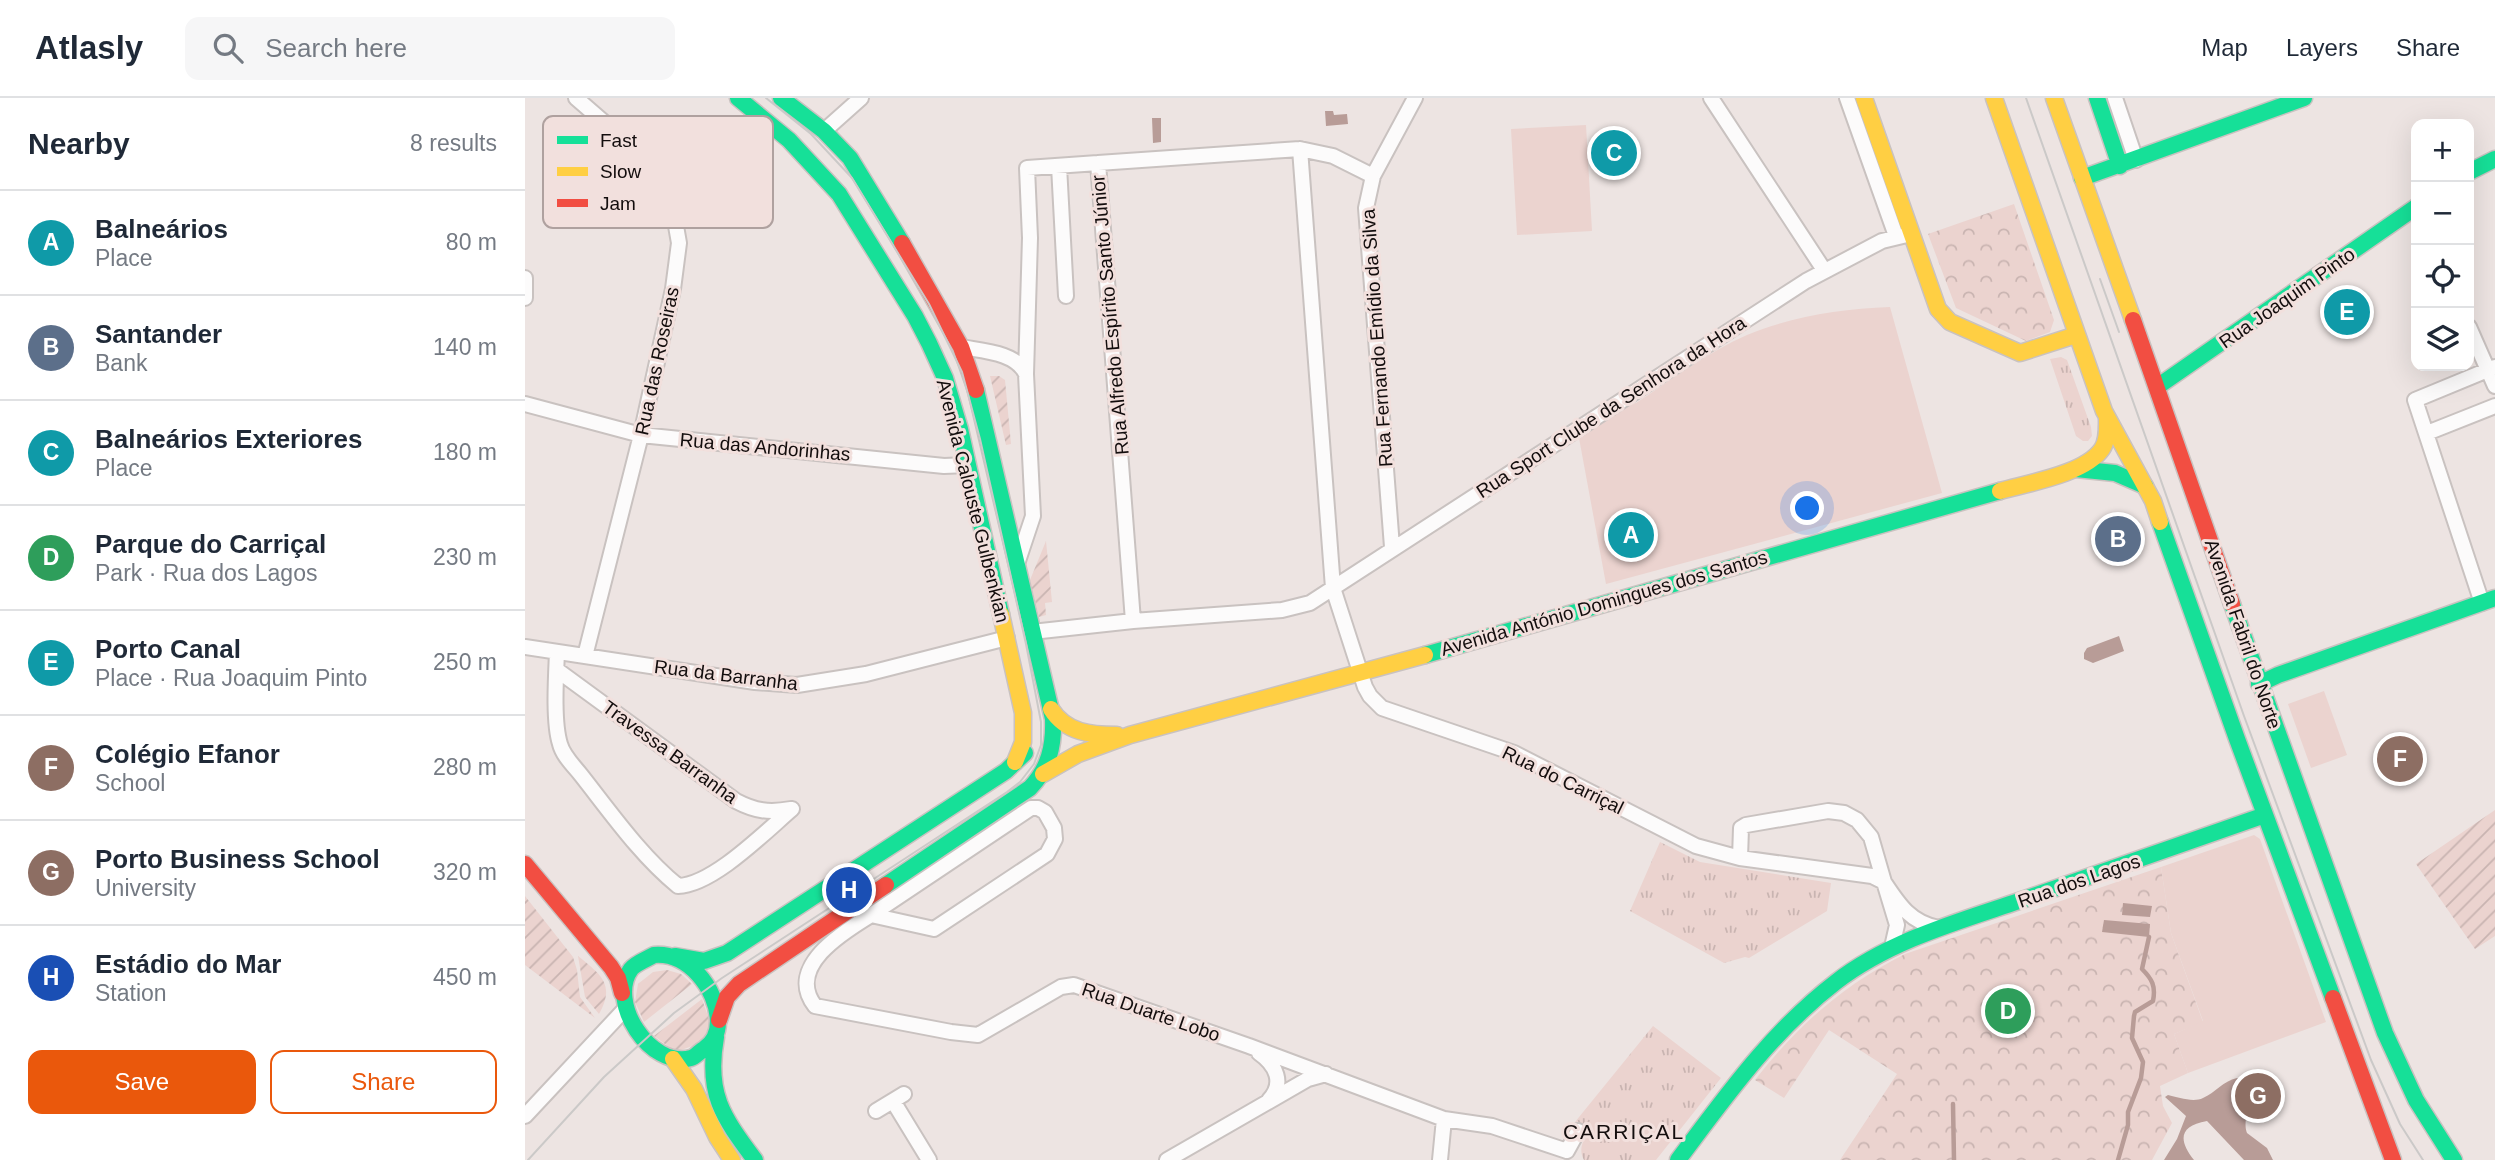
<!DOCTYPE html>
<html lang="en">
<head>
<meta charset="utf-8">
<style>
  :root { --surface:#fff; --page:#f6f6f7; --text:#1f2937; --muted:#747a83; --line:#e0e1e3; --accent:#ea580c }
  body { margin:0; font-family:Helvetica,sans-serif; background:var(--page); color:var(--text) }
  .controls { position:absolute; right:21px; top:21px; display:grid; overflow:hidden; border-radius:14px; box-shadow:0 7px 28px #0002 }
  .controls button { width:63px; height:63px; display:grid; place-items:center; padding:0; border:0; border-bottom:2px solid var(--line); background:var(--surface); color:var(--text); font:35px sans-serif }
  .you { position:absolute; left:1283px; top:411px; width:24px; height:24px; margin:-18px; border:5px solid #fff; border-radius:50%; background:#1a73e8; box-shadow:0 0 0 10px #1a73e833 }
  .badge { display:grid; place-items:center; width:46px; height:46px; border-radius:50%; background:var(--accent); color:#fff; font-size:23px; font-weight:700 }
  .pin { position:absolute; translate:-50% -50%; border:4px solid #fff; box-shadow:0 2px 7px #0006 }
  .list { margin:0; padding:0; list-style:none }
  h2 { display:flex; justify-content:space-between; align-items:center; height:91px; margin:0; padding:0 28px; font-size:30px }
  h2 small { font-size:23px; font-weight:400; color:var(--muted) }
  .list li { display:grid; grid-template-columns:46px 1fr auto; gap:21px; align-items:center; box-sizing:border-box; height:105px; padding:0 28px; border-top:2px solid var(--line) }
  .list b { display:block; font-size:26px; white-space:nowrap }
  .list p { margin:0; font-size:23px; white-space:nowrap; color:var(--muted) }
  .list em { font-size:23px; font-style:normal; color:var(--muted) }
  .actions { display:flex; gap:14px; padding:21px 28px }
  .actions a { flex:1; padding:16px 0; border:2px solid var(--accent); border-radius:14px; text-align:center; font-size:24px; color:var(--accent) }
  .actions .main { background:var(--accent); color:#fff }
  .icon { flex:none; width:38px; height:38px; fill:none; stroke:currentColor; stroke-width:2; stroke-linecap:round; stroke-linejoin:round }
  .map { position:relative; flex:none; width:1970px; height:1062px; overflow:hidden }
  header { display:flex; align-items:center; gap:42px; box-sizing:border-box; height:98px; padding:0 35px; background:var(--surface); border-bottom:2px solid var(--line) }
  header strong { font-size:33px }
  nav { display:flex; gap:38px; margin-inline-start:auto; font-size:24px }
  .search { width:490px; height:63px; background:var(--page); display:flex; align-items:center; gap:18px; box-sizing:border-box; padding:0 24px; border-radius:14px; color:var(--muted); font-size:26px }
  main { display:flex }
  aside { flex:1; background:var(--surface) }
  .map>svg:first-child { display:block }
  .grass { fill:url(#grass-tufts) }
  .park { fill:url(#park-crowns) }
  .garden { fill:url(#garden-furrows) }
  .pitch { fill:#ebd3cf }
  .water { fill:#b89c97 }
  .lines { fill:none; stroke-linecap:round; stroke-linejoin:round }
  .stream { stroke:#b89c97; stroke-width:4.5 }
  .street-casing { stroke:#c9c2c0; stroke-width:18 }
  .fast-casing { stroke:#c9c2c0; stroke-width:19 }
  .slow-casing { stroke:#c9c2c0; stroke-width:19 }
  .jam-casing { stroke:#c9c2c0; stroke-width:19 }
  .street { stroke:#fcfbfb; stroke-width:14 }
  .fast { stroke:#16e098; stroke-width:16 }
  .slow { stroke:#ffcf43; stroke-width:16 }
  .jam { stroke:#f24e42; stroke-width:16 }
  .tram { stroke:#cbc9c8; stroke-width:2 }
  .labels { text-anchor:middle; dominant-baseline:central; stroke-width:6; stroke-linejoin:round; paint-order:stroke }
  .street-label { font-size:19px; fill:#130d0d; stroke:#f2e0dd }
  .neighbourhood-label { font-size:21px; letter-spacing:2px; fill:#130d0d; stroke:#f2e0dd }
  .key { fill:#f2e0dd; stroke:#afa19f; stroke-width:2 }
  .key-label { font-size:19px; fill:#130d0d }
</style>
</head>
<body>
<header>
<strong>Atlasly</strong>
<div class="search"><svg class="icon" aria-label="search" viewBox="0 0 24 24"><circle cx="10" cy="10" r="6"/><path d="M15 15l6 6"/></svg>Search here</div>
<nav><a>Map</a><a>Layers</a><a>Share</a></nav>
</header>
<main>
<aside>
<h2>Nearby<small>8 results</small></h2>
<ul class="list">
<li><span class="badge" style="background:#0f9aa8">A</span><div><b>Balneários</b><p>Place</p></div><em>80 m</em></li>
<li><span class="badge" style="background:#5c6f8a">B</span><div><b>Santander</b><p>Bank</p></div><em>140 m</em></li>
<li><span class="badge" style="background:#0f9aa8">C</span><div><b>Balneários Exteriores</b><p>Place</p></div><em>180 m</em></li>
<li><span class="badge" style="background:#2e9e5b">D</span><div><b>Parque do Carriçal</b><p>Park · Rua dos Lagos</p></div><em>230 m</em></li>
<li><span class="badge" style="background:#0f9aa8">E</span><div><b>Porto Canal</b><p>Place · Rua Joaquim Pinto</p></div><em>250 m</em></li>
<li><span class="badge" style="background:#8d6e63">F</span><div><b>Colégio Efanor</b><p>School</p></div><em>280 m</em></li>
<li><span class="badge" style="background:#8d6e63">G</span><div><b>Porto Business School</b><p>University</p></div><em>320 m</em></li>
<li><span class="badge" style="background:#1a4fb4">H</span><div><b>Estádio do Mar</b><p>Station</p></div><em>450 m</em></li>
</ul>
<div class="actions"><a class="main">Save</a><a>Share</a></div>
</aside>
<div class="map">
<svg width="1970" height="1062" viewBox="0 0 1970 1062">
  <defs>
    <pattern id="grass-tufts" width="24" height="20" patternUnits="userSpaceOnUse" patternTransform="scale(1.75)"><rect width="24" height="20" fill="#ebd3cf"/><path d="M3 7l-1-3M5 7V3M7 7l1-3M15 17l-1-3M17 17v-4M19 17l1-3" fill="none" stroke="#c9b4b1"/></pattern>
    <pattern id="park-crowns" width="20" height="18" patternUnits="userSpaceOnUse" patternTransform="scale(1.75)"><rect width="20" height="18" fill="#ebd3cf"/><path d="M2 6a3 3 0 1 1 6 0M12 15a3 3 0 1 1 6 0" fill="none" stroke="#c9b4b1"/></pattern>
    <pattern id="garden-furrows" width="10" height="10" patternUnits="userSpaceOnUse" patternTransform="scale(1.75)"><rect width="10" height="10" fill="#ebd3cf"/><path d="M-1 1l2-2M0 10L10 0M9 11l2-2" fill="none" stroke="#c9b4b1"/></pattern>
  </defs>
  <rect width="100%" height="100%" fill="#ede4e2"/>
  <path class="grass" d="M1536,259L1542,262L1566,329L1567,338L1563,343H1558L1551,338L1525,261Z
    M1135,744L1175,764L1306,785L1302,813L1224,860L1220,859L1199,865L1105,813Z
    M1128,928L1196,980L1131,1062H1059C1053,1051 1058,1043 1064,1033L1050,1024Z"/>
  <path class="park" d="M1489,106L1529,222L1525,234L1501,243L1431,210L1403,136Z
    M1636,769L1646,835L1678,924L1649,936L1663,975L1635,988L1638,1008L1647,1025L1627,1062H1315L1372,976L1304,932L1259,1000L1230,982C1273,927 1317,888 1380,856Z"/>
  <path class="garden" d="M465,278H474L480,282L486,346L481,347Z
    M521,443L527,504L520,505L521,517L514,519L505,482Z
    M1970,712V838L1950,851L1891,766Z
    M0,798L48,859L52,872L55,899L70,920L0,867Z
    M53,858C75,876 91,886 74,916L60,899Z
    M142,872L156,876L167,886L119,924L110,904L113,886L128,874Z
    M177,901L185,924L178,944L151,954L129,938Z"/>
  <path class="pitch" d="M1061,27L1067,133L992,137L986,31Z
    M1365,209L1417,395L1081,486L1054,340L1095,314L1094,309L1111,305C1146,282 1183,254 1222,237C1268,218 1315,211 1365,209Z
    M1799,593L1822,657L1786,670L1763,606Z
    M1729,737L1735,741L1801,924L1663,975L1649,936L1678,923L1646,835L1636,769Z"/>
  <path class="water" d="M800,13H808L809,17L822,16L823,26L801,28Z
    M627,20H636V44L628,45Z
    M1594,538L1599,553L1568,565L1559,561V555L1562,550Z
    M1598,805L1627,808L1625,819L1597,817Z
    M1579,822L1625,826L1624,839L1577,834Z
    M1712,980C1737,990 1715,1018 1722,1035L1742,1050L1748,1062H1719L1682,1023C1654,1028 1653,1042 1669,1062H1639L1652,1041L1661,1018L1640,999L1643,997C1653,999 1668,1005 1678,1000C1690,995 1698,983 1712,980Z"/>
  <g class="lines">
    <path class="stream" d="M1428,1006L1429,1062
      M1593,1062L1603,1027V1014L1616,980L1618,964L1607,940L1609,918L1610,914L1628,903C1631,888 1627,881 1617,871L1624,839"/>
    <g class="street-casing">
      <path id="street" d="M51,0L119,59L132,76L148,111L154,145L148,191L116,337L60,558
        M1186,0L1299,172
        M1322,0L1371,138
        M1590,0L1611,62
        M299,33L336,0
        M775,51L808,490L840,589L845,598L857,610L989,655L1171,748L1215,760L1347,778L1359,784
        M534,68L541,198
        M0,180V200
        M1944,229L1970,288
        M436,249C457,253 491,254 501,276L508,418L493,463
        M501,276L505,140L502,70L573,65
        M0,306L116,337L419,368L443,367
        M1902,335L1970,308
        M867,449L841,110L848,78L890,0
        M1957,505L1890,302L1970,269
        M608,523L573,65L775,51L808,58L848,78
        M507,534L608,523L757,512L785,505L1281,183L1357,143L1386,136
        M0,549L230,584L272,587L341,576L482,540
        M32,554C31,578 28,624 35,646C38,658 49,668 56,677C86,715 116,758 153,788C188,787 240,734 267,711
        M32,572L211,703C230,713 244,715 266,711
        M506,710H513L520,714L529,730L530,741L522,756L409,831L346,817Z
        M1215,760L1216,730L1221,727L1303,713L1319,715L1332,722L1346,739L1359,784
        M346,817C318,834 260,869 290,908L426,934L453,937L536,889L549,887L724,948L919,1021L967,1028L1042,1053
        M1367,849L1372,827L1359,784C1374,807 1386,825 1414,830
        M734,955C751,967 760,985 744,1002
        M368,1003L404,1062
        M351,1013L379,996
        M0,1018L100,911
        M1042,1053L1053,1033
        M642,1062L783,981L801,976
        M915,1062L919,1021"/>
    </g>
    <g class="fast-casing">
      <path id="fast" d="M213,0L264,42L314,96L390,218L404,245L420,280L435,331L476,516
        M256,0L299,33L325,60L377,145
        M1572,0L1595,68
        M1944,74L1970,61
        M1557,80L1779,0
        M1632,289L1891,109
        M1551,371L1590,375L1620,388
        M1635,424L1712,641L1808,900
        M1707,506L1860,935L1891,1002L1929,1062
        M900,557L1475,393
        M1734,586L1753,577L1970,500
        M361,787L505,690C524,670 529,648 528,621L451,292
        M129,857C163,854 192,890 193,923C193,935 188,945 179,951C175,953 170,959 166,960C125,971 82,904 106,871C111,865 122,861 129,857Z
        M150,858L179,863L202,855L481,673L500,655
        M191,939C181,995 197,1018 230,1062
        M1153,1062C1201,998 1247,933 1311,884C1364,843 1432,824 1494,803C1576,774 1658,746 1740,717"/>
    </g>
    <g class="slow-casing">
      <path id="slow" d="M1339,0L1413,211L1425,224L1495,255L1551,237
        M1469,0L1579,313L1628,403L1635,424
        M1529,0L1608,222
        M1475,393C1503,385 1560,376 1577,351C1583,342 1582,330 1582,319
        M476,516L498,615V644L490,664
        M526,611C541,635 566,637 592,637
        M518,676L553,656L605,637L900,557
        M148,961L169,991L192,1039L207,1062"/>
    </g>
    <g class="jam-casing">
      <path id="jam" d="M377,145L436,249L451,292
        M1608,222L1707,506
        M0,766L86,869L93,880L97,895
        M1808,900L1868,1062
        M194,922L202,899L214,886L361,787"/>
    </g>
    <use href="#street" class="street"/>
    <use href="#fast" class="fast"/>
    <use href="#slow" class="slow"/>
    <use href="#jam" class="jam"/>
    <path class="tram" d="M1501,0L1719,618L1846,962L1875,1026L1898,1062
      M1575,181L1594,234
      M3,1062L79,979L149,915L197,880L482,694L495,684L509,666L516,647V624L501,546L455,341L437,274L404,206L327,80L286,36L241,0"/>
  </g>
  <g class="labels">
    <g class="street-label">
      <text transform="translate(1762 200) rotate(-35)">Rua Joaquim Pinto</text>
      <text transform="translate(585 217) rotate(-95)">Rua Alfredo Espírito Santo Júnior</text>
      <text transform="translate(852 240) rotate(-94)">Rua Fernando Emídio da Silva</text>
      <text transform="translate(132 263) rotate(-78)">Rua das Roseiras</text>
      <text transform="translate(1086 309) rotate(-33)">Rua Sport Clube da Senhora da Hora</text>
      <text transform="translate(240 349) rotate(5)">Rua das Andorinhas</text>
      <text transform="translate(448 403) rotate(76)">Avenida Calouste Gulbenkian</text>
      <text transform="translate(1079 505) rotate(-16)">Avenida António Domingues dos Santos</text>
      <text transform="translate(1718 536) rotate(71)">Avenida Fabril do Norte</text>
      <text transform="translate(201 577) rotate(7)">Rua da Barranha</text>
      <text transform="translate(145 654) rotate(36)">Travessa Barranha</text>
      <text transform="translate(1038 682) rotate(26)">Rua do Carriçal</text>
      <text transform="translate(1554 783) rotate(-19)">Rua dos Lagos</text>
      <text transform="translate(626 914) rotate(19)">Rua Duarte Lobo</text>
    </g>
    <g class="neighbourhood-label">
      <text x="1099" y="1033">CARRIÇAL</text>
    </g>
  </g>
  <rect x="18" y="18" width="230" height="112" rx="10" class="key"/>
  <rect x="32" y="38" width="31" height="8" fill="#16e098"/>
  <rect x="32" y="69" width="31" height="9" fill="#ffcf43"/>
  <rect x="32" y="101" width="31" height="8" fill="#f24e42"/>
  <g class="key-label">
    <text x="75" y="49">Fast</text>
    <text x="75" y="80">Slow</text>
    <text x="75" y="112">Jam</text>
  </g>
</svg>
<div class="controls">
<button>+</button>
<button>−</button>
<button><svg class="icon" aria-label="locate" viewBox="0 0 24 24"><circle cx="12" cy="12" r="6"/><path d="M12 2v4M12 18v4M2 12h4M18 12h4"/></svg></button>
<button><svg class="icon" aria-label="layers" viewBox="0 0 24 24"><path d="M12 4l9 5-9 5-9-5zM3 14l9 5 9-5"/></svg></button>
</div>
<div class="you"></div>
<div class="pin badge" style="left:1106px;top:437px;background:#0f9aa8">A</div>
<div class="pin badge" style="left:1593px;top:441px;background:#5c6f8a">B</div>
<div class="pin badge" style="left:1089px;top:55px;background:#0f9aa8">C</div>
<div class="pin badge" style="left:1483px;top:913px;background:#2e9e5b">D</div>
<div class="pin badge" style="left:1822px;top:214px;background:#0f9aa8">E</div>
<div class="pin badge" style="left:1875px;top:661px;background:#8d6e63">F</div>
<div class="pin badge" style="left:1733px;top:998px;background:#8d6e63">G</div>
<div class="pin badge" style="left:324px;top:792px;background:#1a4fb4">H</div>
</div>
</main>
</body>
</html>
